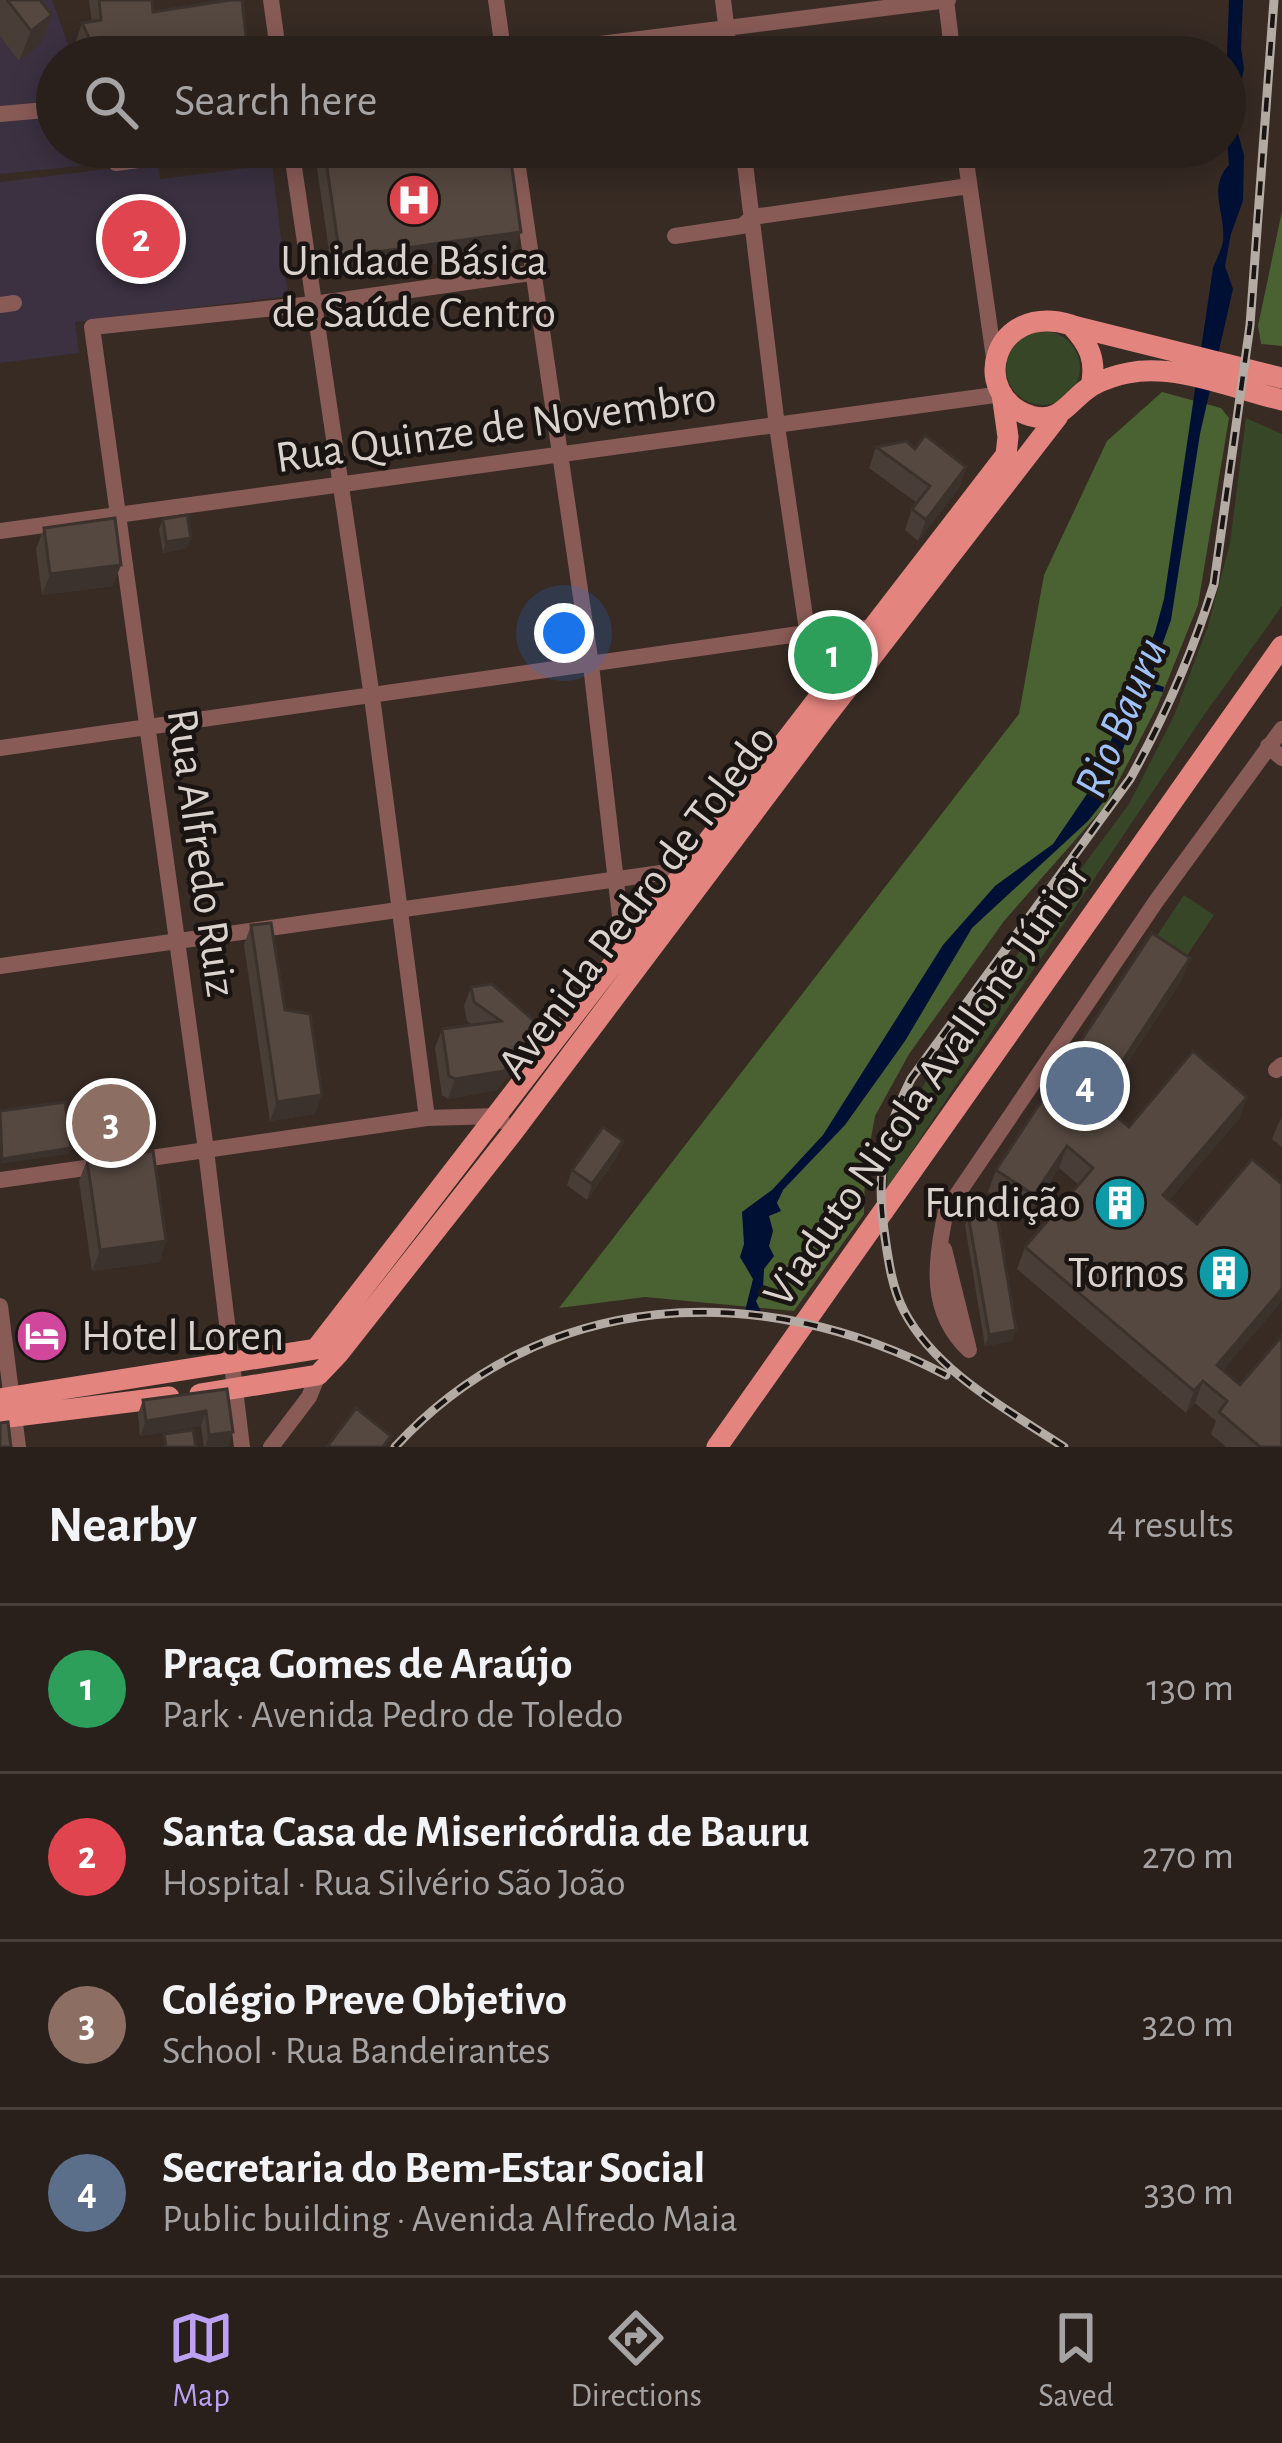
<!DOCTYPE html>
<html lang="en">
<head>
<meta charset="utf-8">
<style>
  :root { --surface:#29201b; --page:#312824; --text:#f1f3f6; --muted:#a5a3a3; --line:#453e3a; --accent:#bca0f2 }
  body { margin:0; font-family:"Alegreya Sans",sans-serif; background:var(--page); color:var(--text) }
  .you { position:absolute; left:564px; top:633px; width:42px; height:42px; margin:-30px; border:9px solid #fff; border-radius:50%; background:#1a73e8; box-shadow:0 0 0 18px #1a73e833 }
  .badge { display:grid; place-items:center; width:78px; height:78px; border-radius:50%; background:var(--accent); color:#fff; font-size:39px; font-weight:700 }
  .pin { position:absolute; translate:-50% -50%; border:6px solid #fff; box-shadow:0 3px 12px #0006 }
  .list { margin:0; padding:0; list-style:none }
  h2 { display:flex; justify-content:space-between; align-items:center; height:156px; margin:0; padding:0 48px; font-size:51px }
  h2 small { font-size:39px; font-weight:400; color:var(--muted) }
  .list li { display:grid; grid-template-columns:78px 1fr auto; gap:36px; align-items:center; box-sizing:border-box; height:168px; padding:0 48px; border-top:3px solid var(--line) }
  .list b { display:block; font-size:45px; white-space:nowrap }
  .list p { margin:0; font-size:39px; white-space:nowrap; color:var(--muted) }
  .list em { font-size:39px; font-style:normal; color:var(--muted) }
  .icon { flex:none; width:66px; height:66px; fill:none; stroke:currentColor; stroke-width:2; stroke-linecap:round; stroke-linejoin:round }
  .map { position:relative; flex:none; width:1282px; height:1447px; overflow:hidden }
  .search { position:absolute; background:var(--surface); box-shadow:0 6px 30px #0003; left:36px; right:36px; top:36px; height:132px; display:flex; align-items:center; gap:30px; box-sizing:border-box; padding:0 42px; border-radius:66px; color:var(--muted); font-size:45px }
  .sheet { height:828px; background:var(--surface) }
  nav { display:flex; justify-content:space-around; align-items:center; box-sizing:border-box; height:168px; border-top:3px solid var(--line); background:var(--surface); font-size:33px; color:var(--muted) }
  nav a { display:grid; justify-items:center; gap:6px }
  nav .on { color:var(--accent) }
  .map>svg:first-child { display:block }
  .medical { fill:#3b3141 }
  .green { fill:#364626 }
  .forest { fill:#4a6231 }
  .water { fill:#001035 }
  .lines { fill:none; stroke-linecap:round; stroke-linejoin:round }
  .minor { stroke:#895b57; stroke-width:16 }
  .major { stroke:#e3847e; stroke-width:21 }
  .rail-casing { stroke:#b4aba5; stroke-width:9 }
  .rail { stroke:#1a1512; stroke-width:4.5; stroke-dasharray:14; stroke-linecap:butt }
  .wall { fill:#493e37 }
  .shaded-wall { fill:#3c322d }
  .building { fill:#554840; stroke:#3c322d; stroke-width:3 }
  .labels { text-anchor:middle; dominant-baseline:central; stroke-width:9; stroke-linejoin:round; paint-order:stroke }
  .poi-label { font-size:45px; fill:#dad2cd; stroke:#1a1512; text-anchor:end }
  .street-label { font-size:45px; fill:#dad2cd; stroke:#1a1512 }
  .water-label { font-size:48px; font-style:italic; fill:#9ec1f8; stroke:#1a1512 }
</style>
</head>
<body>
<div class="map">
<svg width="1282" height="1447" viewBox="0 0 1282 1447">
  <rect width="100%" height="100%" fill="#372b24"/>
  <path class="medical" d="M0,0H52L73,57H57V147H118L120,162L0,174Z
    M157,163L160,179L272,165L288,296L75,322L79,353L0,363V182Z"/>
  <path class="green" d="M1006 368a37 37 0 1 1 74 0a37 37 0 1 1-74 0Z
    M1246,418L1282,434V606L1202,718L887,1188L888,1165L897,1127L944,1053L1129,804L1174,716L1208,626L1230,543Z
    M1184,895L1214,915L1182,963L1152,943Z"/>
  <path class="forest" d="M1282,211V346L1261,344L1258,326Z
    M1162,392L1221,408L1229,418L1198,605L1157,707L1106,805L1004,921L909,1054L875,1116L865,1172L864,1214L794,1311L645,1297L559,1308L1019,714L1044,575L1107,441Z"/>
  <path class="water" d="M1229,0H1243L1241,48L1244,69L1233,116L1244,155L1243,201L1231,234L1225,266L1233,289L1200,434L1171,620L1149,682L1164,687L1163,692L1145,689L1104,801L1088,821L972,928L905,1041L845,1125L783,1190L777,1203L781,1211L769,1216L773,1231L769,1246L774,1256L764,1269L763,1289L756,1301L762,1314L745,1311L753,1279L740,1257L744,1244L742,1212L772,1190L823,1135L943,945L995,886L1053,844L1093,785L1155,632L1164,599L1213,268C1216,260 1222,249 1223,241C1226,214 1207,188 1229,165L1225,110Z"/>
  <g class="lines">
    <path class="minor" d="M271,0L279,57
      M496,0L504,57
      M723,0L730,57
      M946,0L953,57
      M496,57L948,0
      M0,114L57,109
      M113,147L116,163L213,150
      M291,147L372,697L427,1118
      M515,147L591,665L624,951
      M743,147L777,426L818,705
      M964,147L995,365
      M675,236L742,226L753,217L969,186
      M0,305L14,303
      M0,531L1002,394
      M1268,746L1282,758
      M0,748L806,633L878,627
      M0,966L689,869
      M1276,1070L1282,1065
      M137,1160L427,1118L497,1116L502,1121
      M0,1180L106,1165
      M944,1249L968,1346
      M0,1306L18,1447
      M969,1350C928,1311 935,1262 946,1211L1157,900L1282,729
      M242,1447L206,1150L92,327L313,304L531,273
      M271,1447L309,1397L318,1375"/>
    <path class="major" d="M1073,326L1282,378
      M1091,386C1097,360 1089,344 1071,325C992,301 968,396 1031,416C1062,425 1070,398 1093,385C1103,380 1117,375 1128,373C1176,363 1235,389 1282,400
      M200,1394L318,1375L338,1354L513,1132L823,720L1058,416
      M0,1399L316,1349L1006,455L1008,437L1002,394
      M0,1418L169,1397
      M717,1447L1282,646"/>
    <g class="rail-casing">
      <path id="rail" d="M395,1447C542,1287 761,1278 946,1375
        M1064,1447C1008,1410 936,1372 904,1311C891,1286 888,1257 884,1230C876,1170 884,1134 911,1079L1130,779C1165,716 1193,652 1214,584L1250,325L1274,0"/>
    </g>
    <use href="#rail" class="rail"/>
  </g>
  <path class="wall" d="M0,0H40V45L19,61L0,36Z
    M89,0H152L153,12L243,57H81L75,44L82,23L92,22Z
    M314,147H509L521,232L513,253L333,278Z
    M876,447L915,449L966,467L959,488L918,541L905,530L912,509L917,503L869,468Z
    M163,519L191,538L187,548L163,553L159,529Z
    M44,528L113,586L42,595L36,549Z
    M251,925L285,1010L315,1114L270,1121L244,945Z
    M1182,980L1101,1103L1129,1127L1247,1097L1239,1119L1169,1200L1197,1224L1282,1184V1301L1223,1370L1282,1447H1226L1211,1434L1216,1421L1195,1403L1186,1413L1017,1269L1025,1247L1079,1185L1059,1168L1027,1217L988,1192L996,1170Z
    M471,987L532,1044L497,1090L448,1099L442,1095L435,1048L442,1029L472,1025L467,1021L464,1006Z
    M1282,1118V1147L1272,1139L1278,1124Z
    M623,1141L617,1157L587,1200L567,1185L572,1170Z
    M87,1160L166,1241L159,1262L92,1271L79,1181Z
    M968,1214L1012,1341L985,1346L965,1225Z
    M227,1389L228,1447H204L201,1426L140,1436L138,1414L143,1400Z"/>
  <path class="shaded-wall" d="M52,15L40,45L19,61L31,31Z
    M247,45L243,57H140Z
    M521,232L513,253L333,278L340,257Z
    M966,467L959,488L918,541L926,520Z
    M191,538L187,548L163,553L166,542Z
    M121,565L113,586L42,595L50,574Z
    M1190,958L1182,980L1089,1122L1097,1100Z
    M539,1025L532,1044L497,1090L448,1099L455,1079Z
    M322,1095L315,1114L270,1121L277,1102Z
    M1247,1097L1239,1119L1155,1217L1163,1195Z
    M623,1141L617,1157L587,1200L592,1184Z
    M1067,1146L1059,1168L1027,1217L1034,1195Z
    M71,1148L69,1154L0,1164L2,1159Z
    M166,1241L159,1262L92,1271L100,1250Z
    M1282,1289V1301L1209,1387L1217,1365Z
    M1016,1330L1012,1341L985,1346L989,1335Z
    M1203,1381L1195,1403L1186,1413L1194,1391Z
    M206,1411L201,1426L140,1436L146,1421Z
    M233,1432L228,1447H205L209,1435Z"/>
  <path class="building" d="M7,0H40L52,15L31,31Z
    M99,0H152L153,12L230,0H242L247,45L140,57H98L82,23L101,20Z
    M324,147H509L521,232L340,257Z
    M925,435L966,467L926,520L912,509L930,486L876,447L906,441L915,449Z
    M187,515L191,538L166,542L163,519Z
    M115,518L121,565L50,574L44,528Z
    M271,923L285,1010L310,1014L322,1095L277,1102L251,925Z
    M1152,933L1190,958L1097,1100L1129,1127L1193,1051L1247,1097L1163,1195L1197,1224L1252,1159L1282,1184V1289L1217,1365L1240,1385L1282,1336V1447H1260L1219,1412L1227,1401L1203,1381L1194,1391L1025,1247L1093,1168L1067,1146L1034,1195L996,1170Z
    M492,984L539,1025L504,1071L455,1079L449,1076L442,1029L501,1021L474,1002L471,987Z
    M65,1102L71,1148L2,1159L0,1111Z
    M603,1127L623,1141L592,1184L572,1170Z
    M153,1151L166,1241L100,1250L87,1160Z
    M996,1210L1016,1330L989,1335L968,1214Z
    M227,1389L233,1432L209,1435L206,1411L146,1421L143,1400Z
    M356,1408L391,1436L383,1447H327Z
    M8,1422L11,1447H0V1423Z
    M193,1430L196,1447H166L164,1434Z"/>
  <defs>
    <g id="hospital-disc" transform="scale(2.7)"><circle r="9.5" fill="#e0444e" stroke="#1a1512"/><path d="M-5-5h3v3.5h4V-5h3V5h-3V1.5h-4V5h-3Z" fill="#fff"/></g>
    <g id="building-disc" transform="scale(2.7)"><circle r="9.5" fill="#0f9aa8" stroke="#1a1512"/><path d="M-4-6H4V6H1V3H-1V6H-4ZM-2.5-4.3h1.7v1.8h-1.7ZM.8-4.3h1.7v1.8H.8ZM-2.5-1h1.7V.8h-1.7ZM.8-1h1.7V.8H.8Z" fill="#fff"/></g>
    <g id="hotel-disc" transform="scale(2.7)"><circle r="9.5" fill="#d1479c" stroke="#1a1512"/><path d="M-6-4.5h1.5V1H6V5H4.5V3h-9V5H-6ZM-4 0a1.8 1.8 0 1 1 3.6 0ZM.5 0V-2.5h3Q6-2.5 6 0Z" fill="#fff"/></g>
  </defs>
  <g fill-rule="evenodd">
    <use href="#hospital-disc" x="414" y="200"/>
    <use href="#building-disc" x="1120" y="1203"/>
    <use href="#building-disc" x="1224" y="1273"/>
    <use href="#hotel-disc" x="42" y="1336"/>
  </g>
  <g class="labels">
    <g class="poi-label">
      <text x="414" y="261" text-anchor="middle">Unidade Básica<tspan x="414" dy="52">de Saúde Centro</tspan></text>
      <text x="1081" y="1203">Fundição</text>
      <text x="1185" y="1273">Tornos</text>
      <text x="81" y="1336" text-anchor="start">Hotel Loren</text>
    </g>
    <g class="street-label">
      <text transform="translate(496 428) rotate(-8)">Rua Quinze de Novembro</text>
      <text transform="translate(201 853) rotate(82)">Rua Alfredo Ruiz</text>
      <text transform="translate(637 902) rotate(-53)">Avenida Pedro de Toledo</text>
      <text transform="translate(927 1084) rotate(-55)">Viaduto Nicola Avallone Júnior</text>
    </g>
    <g class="water-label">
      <text transform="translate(1122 718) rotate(-67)">Rio Bauru</text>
    </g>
  </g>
</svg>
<div class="you"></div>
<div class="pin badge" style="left:833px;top:655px;background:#2e9e5b">1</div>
<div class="pin badge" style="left:141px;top:239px;background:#e0444e">2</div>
<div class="pin badge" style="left:111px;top:1123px;background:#8d6e63">3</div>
<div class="pin badge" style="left:1085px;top:1086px;background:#5c6f8a">4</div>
<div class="search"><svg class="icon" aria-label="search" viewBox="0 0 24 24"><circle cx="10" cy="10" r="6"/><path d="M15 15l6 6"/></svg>Search here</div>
</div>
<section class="sheet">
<h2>Nearby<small>4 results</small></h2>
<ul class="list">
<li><span class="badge" style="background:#2e9e5b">1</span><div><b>Praça Gomes de Araújo</b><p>Park · Avenida Pedro de Toledo</p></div><em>130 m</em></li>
<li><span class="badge" style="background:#e0444e">2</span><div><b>Santa Casa de Misericórdia de Bauru</b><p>Hospital · Rua Silvério São João</p></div><em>270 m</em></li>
<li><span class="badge" style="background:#8d6e63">3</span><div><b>Colégio Preve Objetivo</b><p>School · Rua Bandeirantes</p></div><em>320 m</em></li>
<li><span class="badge" style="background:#5c6f8a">4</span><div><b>Secretaria do Bem-Estar Social</b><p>Public building · Avenida Alfredo Maia</p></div><em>330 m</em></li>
</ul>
</section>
<nav>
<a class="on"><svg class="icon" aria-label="map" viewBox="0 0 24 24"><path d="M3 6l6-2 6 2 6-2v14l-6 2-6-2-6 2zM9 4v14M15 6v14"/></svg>Map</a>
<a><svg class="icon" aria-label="directions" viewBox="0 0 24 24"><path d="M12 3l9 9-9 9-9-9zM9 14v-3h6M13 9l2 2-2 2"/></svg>Directions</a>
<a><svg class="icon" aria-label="saved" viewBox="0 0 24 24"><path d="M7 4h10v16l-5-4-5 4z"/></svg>Saved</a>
</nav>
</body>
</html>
